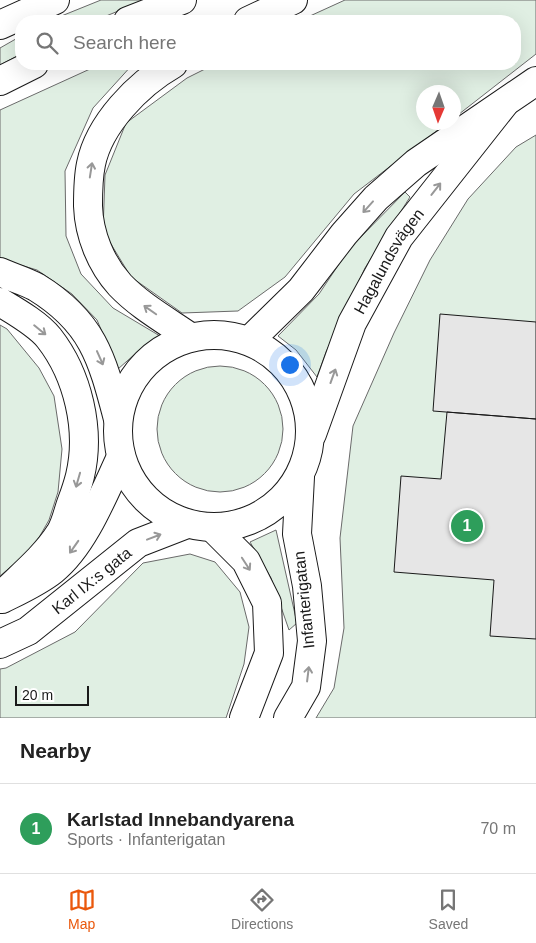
<!DOCTYPE html>
<html lang="en">
<head>
<meta charset="utf-8">
<style>
  :root { --surface:#fff; --page:#f2f2f2; --text:#222; --muted:#767676; --line:#e0e0e0; --accent:#ea580c }
  body { margin:0; font-family:Arial,sans-serif; background:var(--page); color:var(--text) }
  .compass { position:absolute; left:416px; top:85px; width:45px; height:45px; border-radius:50%; background:var(--surface); box-shadow:0 5px 20px #0002; rotate:182deg }
  .scale { position:absolute; left:15px; bottom:12px; width:74px; box-sizing:border-box; padding-left:5px; border:2px solid #1a1a1a; border-top:0; font-size:14px; line-height:18px; white-space:nowrap; color:#1a1a1a; -webkit-text-stroke:4px #fff; paint-order:stroke }
  .you { position:absolute; left:289px; top:364px; width:18px; height:18px; margin:-12px; border:4px solid #fff; border-radius:50%; background:#1a73e8; box-shadow:0 0 0 8px #1a73e833 }
  .badge { display:grid; place-items:center; width:32px; height:32px; border-radius:50%; background:var(--accent); color:#fff; font-size:16px; font-weight:700 }
  .pin { position:absolute; translate:-50% -50%; border:2px solid #fff; box-shadow:0 1px 5px #0006 }
  .list { margin:0; padding:0; list-style:none }
  h2 { display:flex; justify-content:space-between; align-items:center; height:65px; margin:0; padding:0 20px; font-size:21px }
  h2 small { font-size:16px; font-weight:400; color:var(--muted) }
  .list li { display:grid; grid-template-columns:32px 1fr auto; gap:15px; align-items:center; box-sizing:border-box; height:90px; padding:0 20px; border-top:1px solid var(--line) }
  .list b { display:block; font-size:19px; white-space:nowrap }
  .list p { margin:0; font-size:16px; white-space:nowrap; color:var(--muted) }
  .list em { font-size:16px; font-style:normal; color:var(--muted) }
  .icon { flex:none; width:28px; height:28px; fill:none; stroke:currentColor; stroke-width:2; stroke-linecap:round; stroke-linejoin:round }
  .map { position:relative; flex:none; width:536px; height:718px; overflow:hidden }
  .search { position:absolute; background:var(--surface); box-shadow:0 5px 20px #0002; left:15px; right:15px; top:15px; height:55px; display:flex; align-items:center; gap:12px; box-sizing:border-box; padding:0 18px; border-radius:20px; color:var(--muted); font-size:19px }
  .sheet { height:155px; background:var(--surface) }
  nav { display:flex; justify-content:space-around; align-items:center; box-sizing:border-box; height:70px; border-top:1px solid var(--line); background:var(--surface); font-size:14px; color:var(--muted) }
  nav a { display:grid; justify-items:center; gap:2px }
  nav .on { color:var(--accent) }
  .map>svg:first-child { display:block }
  .green { fill:#e0efe3; stroke:#6a6a6a }
  .building { fill:#e6e6e6; stroke:#1a1a1a }
  .lines { fill:none; stroke-linecap:round; stroke-linejoin:round }
  .minor-casing { stroke:#1a1a1a; stroke-width:30 }
  .highway-casing { stroke:#1a1a1a; stroke-width:30 }
  .minor { stroke:#fff; stroke-width:28 }
  .highway { stroke:#fff; stroke-width:28 }
  .oneway { stroke:#989898 }
  .labels { text-anchor:middle; dominant-baseline:central; stroke-width:4; stroke-linejoin:round; paint-order:stroke }
  .street-label { font-size:16px; fill:#1a1a1a; stroke:#fff }
</style>
</head>
<body>
<div class="map">
<svg width="536" height="718" viewBox="0 0 536 718">
  <rect width="100%" height="100%" fill="#fff"/>
  <path class="green" d="M101,0H145L94,21H49Z
    M345,0H536V54L454,118V92H424V122L447,123L354,194L285,277L238,311L182,313L131,277L103,231L105,175L126,123L187,78L215,64H515V21H299Z
    M21,36V54L0,65V48Z
    M101,64H133L93,108L65,171L66,236L81,274L113,308L160,336L135,354L118,369L97,320L72,294L37,270L0,259V110Z
    M536,135V718H316L334,688L344,628L340,538L353,426L394,333L430,260L468,199L516,147Z
    M405,192L410,197L365,268L326,352L317,377L296,350L278,336L319,294L349,249Z
    M0,325L7,329L39,368L54,396L62,449L58,492L49,520L33,548L0,576Z
    M157 429a63 63 0 1 1 126 0a63 63 0 1 1-126 0Z
    M276,530L297,623L289,630L271,578L250,542Z
    M190,554L215,562L240,592L249,627L244,664L226,718H0V669L6,668L75,632L143,563Z"/>
  <path class="building" d="M440,314L536,322V419L433,411Z
    M447,412L536,419V639L490,636L494,580L394,572L401,476L441,479Z"/>
  <g class="lines">
    <g class="minor-casing">
      <g id="minor">
        <circle cx="214" cy="431" r="96"/>
        <path d="M249,341L301,290L344,234L376,198L416,163L536,81"/>
        <path id="s1" d="M312,434L352,323L399,237L504,104"/>
        <path d="M213,528L246,561L267,603L269,653L244,718"/>
        <path d="M2,599C20,590 38,582 53,570C84,545 104,493 121,457"/>
        <path id="s2" d="M0,644L28,631L138,543L187,524"/>
        <path d="M288,718L306,687L312,641L307,586L297,534L300,477"/>
      </g>
    </g>
    <g class="highway-casing">
      <path id="highway" d="M128,21L182,0
        M248,21L293,0
        M0,25L55,0
        M173,64C138,84 99,124 91,164C88,178 88,192 88,206C89,235 101,264 120,285C140,306 167,321 190,337
        M0,81L34,64
        M0,272C11,277 25,281 36,287C93,322 102,358 118,419
        M0,302C15,311 38,324 49,338C78,375 91,430 80,476C78,484 75,493 72,501C68,511 66,524 60,533C45,557 20,577 0,597"/>
    </g>
    <use href="#minor" class="minor"/>
    <use href="#highway" class="highway"/>
  </g>
  <defs><path id="oneway-shaft" d="M-6 0H5M1.5-3L5.5 0L1.5 3" fill="none" stroke-width="1.6" stroke-linecap="round" stroke-linejoin="round" transform="scale(1.25)"/></defs>
  <g class="oneway">
    <use href="#oneway-shaft" transform="translate(91 170) rotate(-81)"/>
    <use href="#oneway-shaft" transform="translate(436 189) rotate(-52)"/>
    <use href="#oneway-shaft" transform="translate(368 207) rotate(132)"/>
    <use href="#oneway-shaft" transform="translate(150 310) rotate(-145)"/>
    <use href="#oneway-shaft" transform="translate(40 330) rotate(39)"/>
    <use href="#oneway-shaft" transform="translate(100 358) rotate(66)"/>
    <use href="#oneway-shaft" transform="translate(333 376) rotate(-70)"/>
    <use href="#oneway-shaft" transform="translate(78 480) rotate(106)"/>
    <use href="#oneway-shaft" transform="translate(154 537) rotate(-21)"/>
    <use href="#oneway-shaft" transform="translate(74 547) rotate(125)"/>
    <use href="#oneway-shaft" transform="translate(246 564) rotate(57)"/>
    <use href="#oneway-shaft" transform="translate(308 674) rotate(-83)"/>
  </g>
  <g class="labels">
    <g class="street-label">
      <text stroke="none"><textPath href="#s1" startOffset="190">Hagalundsvägen</textPath></text>
      <text stroke="none"><textPath href="#s2" startOffset="112">Karl IX:s gata</textPath></text>
      <text transform="translate(304 600) rotate(-96)">Infanterigatan</text>
    </g>
  </g>
</svg>
<svg class="compass" viewBox="-18 -18 36 36"><path d="M0-13l5 13h-10z" fill="#e53935"/><path d="M0 13l5-13h-10z" fill="#767676"/></svg>
<div class="scale">20 m</div>
<div class="you"></div>
<div class="pin badge" style="left:467px;top:526px;background:#2e9e5b">1</div>
<div class="search"><svg class="icon" aria-label="search" viewBox="0 0 24 24"><circle cx="10" cy="10" r="6"/><path d="M15 15l6 6"/></svg>Search here</div>
</div>
<section class="sheet">
<h2>Nearby<small></small></h2>
<ul class="list">
<li><span class="badge" style="background:#2e9e5b">1</span><div><b>Karlstad Innebandyarena</b><p>Sports · Infanterigatan</p></div><em>70 m</em></li>
</ul>
</section>
<nav>
<a class="on"><svg class="icon" aria-label="map" viewBox="0 0 24 24"><path d="M3 6l6-2 6 2 6-2v14l-6 2-6-2-6 2zM9 4v14M15 6v14"/></svg>Map</a>
<a><svg class="icon" aria-label="directions" viewBox="0 0 24 24"><path d="M12 3l9 9-9 9-9-9zM9 14v-3h6M13 9l2 2-2 2"/></svg>Directions</a>
<a><svg class="icon" aria-label="saved" viewBox="0 0 24 24"><path d="M7 4h10v16l-5-4-5 4z"/></svg>Saved</a>
</nav>
</body>
</html>
